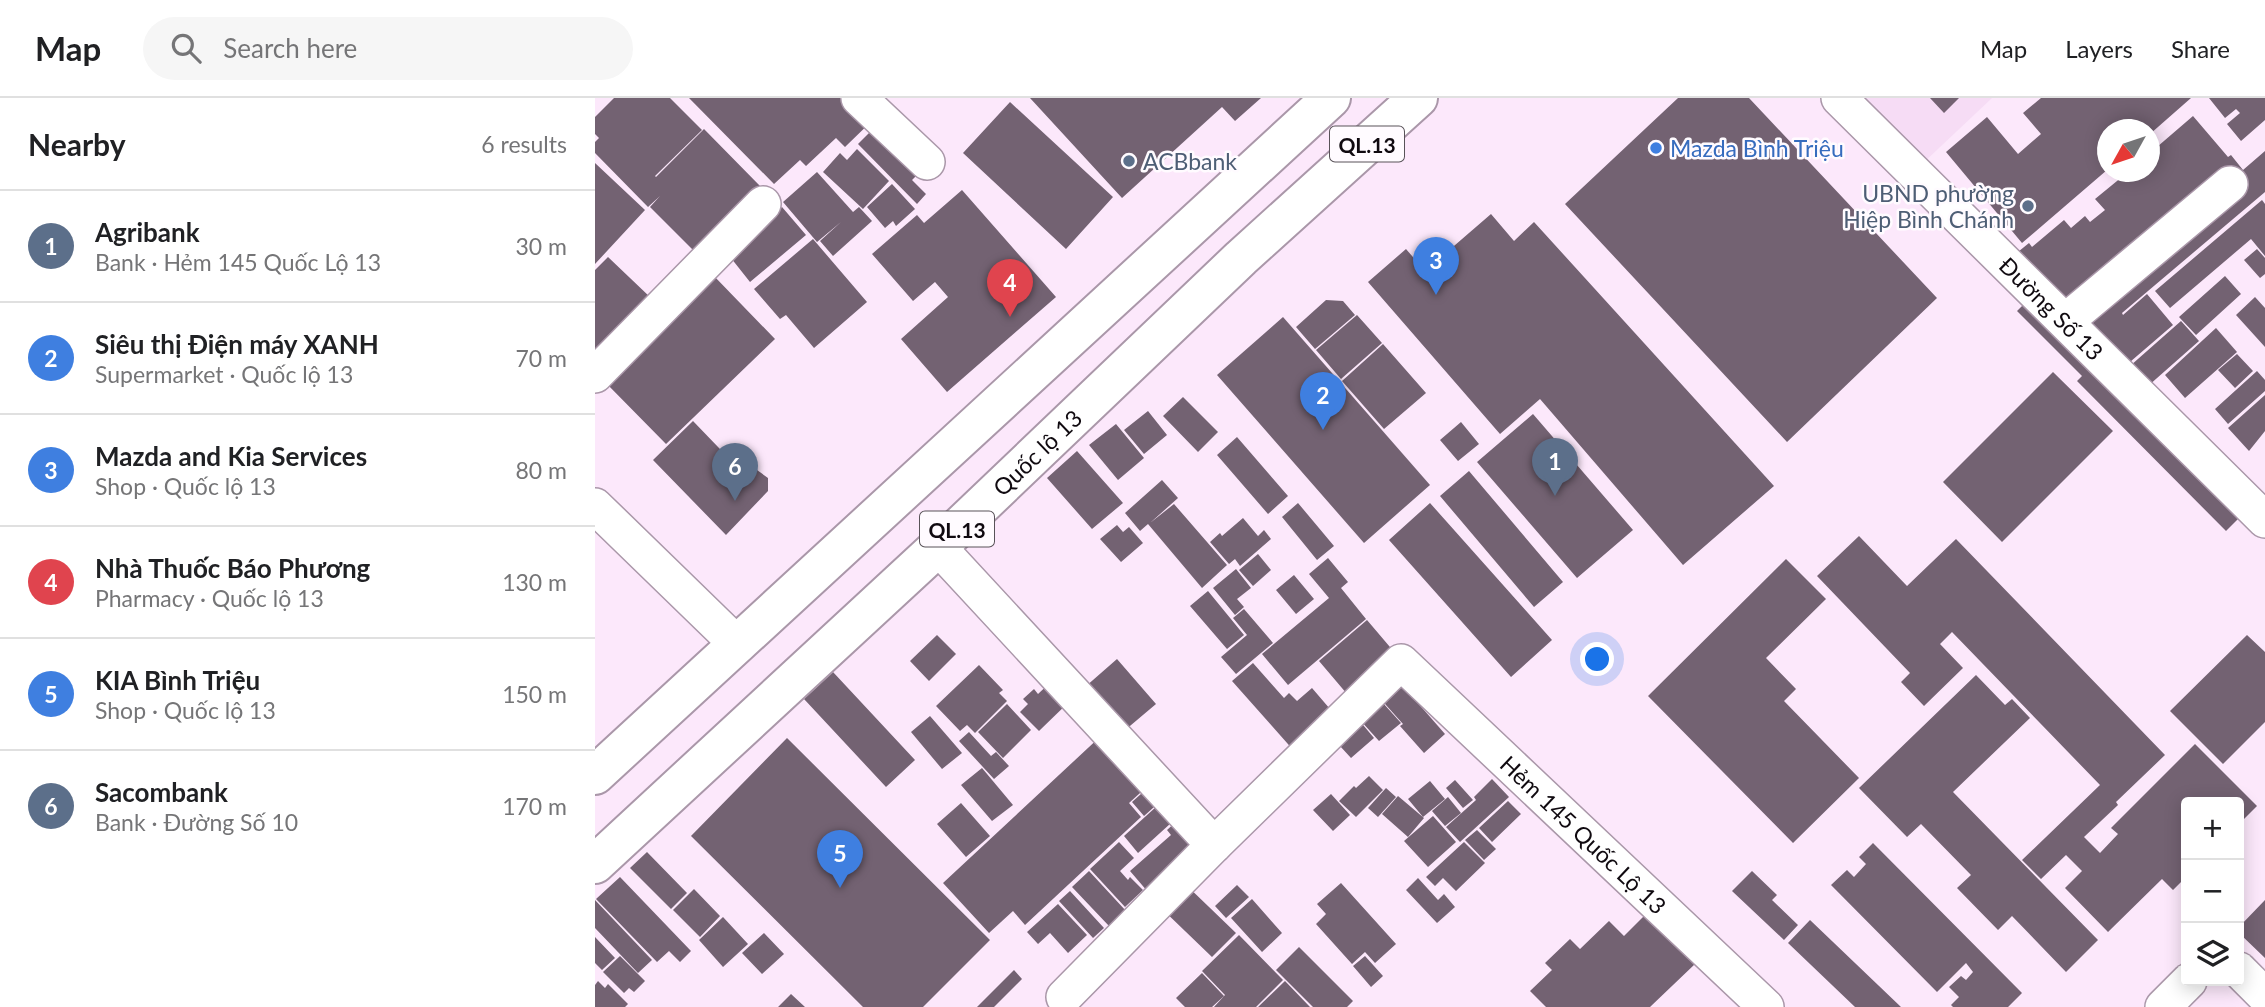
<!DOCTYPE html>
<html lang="en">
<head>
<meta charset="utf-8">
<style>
  :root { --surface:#fff; --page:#f6f6f6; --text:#202124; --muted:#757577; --line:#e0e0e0; --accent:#db2777 }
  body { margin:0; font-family:Lato,sans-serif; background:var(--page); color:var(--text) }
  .controls { position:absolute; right:21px; bottom:21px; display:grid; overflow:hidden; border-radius:7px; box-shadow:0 4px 18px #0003 }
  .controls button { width:63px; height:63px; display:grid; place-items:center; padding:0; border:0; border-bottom:2px solid var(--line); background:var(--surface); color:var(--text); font:35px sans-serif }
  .compass { position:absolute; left:1502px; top:21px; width:63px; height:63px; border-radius:50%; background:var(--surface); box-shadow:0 4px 18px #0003; rotate:230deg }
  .you { position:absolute; left:1003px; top:562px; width:24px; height:24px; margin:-18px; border:5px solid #fff; border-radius:50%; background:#1a73e8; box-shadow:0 0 0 10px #1a73e833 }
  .badge { display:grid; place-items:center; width:46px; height:46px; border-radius:50%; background:var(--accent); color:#fff; font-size:23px; font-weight:700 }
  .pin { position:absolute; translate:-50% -58px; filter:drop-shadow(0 2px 4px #0008) }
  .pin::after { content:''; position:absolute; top:37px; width:24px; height:21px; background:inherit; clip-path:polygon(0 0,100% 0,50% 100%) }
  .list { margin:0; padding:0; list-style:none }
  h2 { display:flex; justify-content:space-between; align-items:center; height:91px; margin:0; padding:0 28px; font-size:30px }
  h2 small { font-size:23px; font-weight:400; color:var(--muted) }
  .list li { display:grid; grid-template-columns:46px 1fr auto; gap:21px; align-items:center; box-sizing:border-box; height:112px; padding:0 28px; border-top:2px solid var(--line) }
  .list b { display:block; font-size:26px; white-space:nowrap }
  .list p { margin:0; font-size:23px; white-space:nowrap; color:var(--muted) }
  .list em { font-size:23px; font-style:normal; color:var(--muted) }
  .icon { flex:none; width:38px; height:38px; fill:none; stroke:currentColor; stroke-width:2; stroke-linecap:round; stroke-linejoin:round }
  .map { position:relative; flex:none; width:1670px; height:909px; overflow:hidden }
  header { display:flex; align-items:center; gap:42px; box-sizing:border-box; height:98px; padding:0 35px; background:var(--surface); border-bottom:2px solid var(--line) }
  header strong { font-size:33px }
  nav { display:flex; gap:38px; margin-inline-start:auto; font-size:24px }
  .search { width:490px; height:63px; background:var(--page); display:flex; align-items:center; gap:18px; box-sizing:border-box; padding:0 24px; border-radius:38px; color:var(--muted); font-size:26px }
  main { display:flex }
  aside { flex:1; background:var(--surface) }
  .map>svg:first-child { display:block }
  .built { fill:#f6dcf5 }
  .building { fill:#736272 }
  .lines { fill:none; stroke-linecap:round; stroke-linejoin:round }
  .street-casing { stroke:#aa97a9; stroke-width:38 }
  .highway-casing { stroke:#aa97a9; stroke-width:42 }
  .street { stroke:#fff; stroke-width:35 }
  .highway { stroke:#fff; stroke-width:38 }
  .shop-dot { fill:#3f7fe0; stroke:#fffbff; stroke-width:2.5 }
  .service-dot { fill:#5c6f8a; stroke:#fffbff; stroke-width:2.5 }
  .labels { text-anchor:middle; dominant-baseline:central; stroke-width:5; stroke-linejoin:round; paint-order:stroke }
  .shield { fill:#fffbff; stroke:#585258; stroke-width:2 }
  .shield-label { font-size:21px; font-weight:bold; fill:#100a10 }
  .shop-label { font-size:23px; fill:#366cbe; stroke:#fffbff; text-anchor:start }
  .service-label { font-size:23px; fill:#4e5e75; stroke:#fffbff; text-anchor:start }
  .street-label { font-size:23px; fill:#100a10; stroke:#fffbff }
</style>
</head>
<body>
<header>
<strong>Map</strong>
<div class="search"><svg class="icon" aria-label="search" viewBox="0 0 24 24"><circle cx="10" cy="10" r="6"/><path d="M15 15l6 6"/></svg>Search here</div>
<nav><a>Map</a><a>Layers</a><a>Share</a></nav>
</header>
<main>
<aside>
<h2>Nearby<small>6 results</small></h2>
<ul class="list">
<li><span class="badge" style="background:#5c6f8a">1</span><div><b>Agribank</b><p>Bank · Hẻm 145 Quốc Lộ 13</p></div><em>30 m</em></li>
<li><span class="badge" style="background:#3f7fe0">2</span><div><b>Siêu thị Điện máy XANH</b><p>Supermarket · Quốc lộ 13</p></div><em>70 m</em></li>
<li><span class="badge" style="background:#3f7fe0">3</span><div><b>Mazda and Kia Services</b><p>Shop · Quốc lộ 13</p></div><em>80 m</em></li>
<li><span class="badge" style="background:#e0444e">4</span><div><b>Nhà Thuốc Báo Phương</b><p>Pharmacy · Quốc lộ 13</p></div><em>130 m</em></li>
<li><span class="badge" style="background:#3f7fe0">5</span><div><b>KIA Bình Triệu</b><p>Shop · Quốc lộ 13</p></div><em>150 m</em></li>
<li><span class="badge" style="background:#5c6f8a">6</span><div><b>Sacombank</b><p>Bank · Đường Số 10</p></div><em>170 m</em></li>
</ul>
</aside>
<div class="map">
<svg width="1670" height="909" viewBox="0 0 1670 909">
  <rect width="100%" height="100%" fill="#fce8fb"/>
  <path class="built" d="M1263,0H1397L1327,66Z"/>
  <path class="building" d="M19,0H75L107,32L60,78L61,79L109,31L165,88L99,153L55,109L65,98L53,109L0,55V44L4,40L0,36V19Z
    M94,0H270L285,15L250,49L241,40L211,68L205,62L179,86Z
    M435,0H666L640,23L627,9L527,100Z
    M1083,0H1154L1342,200L1192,344L970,106Z
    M1335,0H1364L1349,15Z
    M1446,0H1596L1555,36V32H1512V72L1427,145L1351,54L1392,19L1423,56L1446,36L1428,15Z
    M1614,0H1670V22L1646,43L1632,26L1645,15L1641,11L1630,20Z
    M415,4L518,99L471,151L368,55Z
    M1598,18L1633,59L1636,57L1648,72L1670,53V94L1527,215L1528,217L1552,196L1578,227L1528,270L1480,218L1418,158L1434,145L1437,149L1469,122L1476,130L1490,118L1495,124L1510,112L1500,101L1533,74H1555V55Z
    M288,21L322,77L317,82L331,96L322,106L263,46Z
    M262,51L294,83L268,111L228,74L245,55L252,62Z
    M0,65L50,112L0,166Z
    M222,74L258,114L264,109L277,123L238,158L225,143L246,124L222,144L188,104Z
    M297,86L320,111L301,128L298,123L290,130L272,109Z
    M367,92L461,199L352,294L306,241L353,199L340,184L318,203L277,156L322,117L329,125Z
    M1667,102L1670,106V158L1656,141L1575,210L1560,193Z
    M187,109L211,137L155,184L132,155Z
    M896,116L919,143L939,124L1179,388L1088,467L945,301L905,336L773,184L811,151L830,173Z
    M218,141L272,204L219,250L191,217L185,221L159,191Z
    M1662,151L1670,160V176L1665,180L1649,162Z
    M13,159L56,200L0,257V172Z
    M118,177L180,241L71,346L9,283Z
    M1630,178L1646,196L1601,237L1584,219Z
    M1660,199L1670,210V249L1641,217Z
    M731,202L748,203L760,217L720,251L701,229Z
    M1433,202L1647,417L1631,433L1482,283L1487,278L1422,213Z
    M762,217L787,245L746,281L721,252Z
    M688,219L835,387L769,445L622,277Z
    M1586,223L1604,243L1553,288L1535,268Z
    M1621,230L1642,254L1590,300L1570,277Z
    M788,246L831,295L789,331L747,283Z
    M1642,256L1658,273L1640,290L1623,272Z
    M1662,273L1670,282V293L1633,326L1620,311Z
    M1458,274L1518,333L1407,444L1348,384Z
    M1670,297V333L1654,353L1633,330Z
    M588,299L623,334L603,354L568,318Z
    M553,313L572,337L549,356L529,332Z
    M938,316L1038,432L982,480L882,364Z
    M98,323L149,376L162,372L173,380V393L131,437L58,362Z
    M866,324L884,346L863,363L845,342Z
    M521,326L549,360L523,382L494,347Z
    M642,339L693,398L673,416L622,357Z
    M482,353L528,405L497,431L452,380Z
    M874,373L968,484L939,509L845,398Z
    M567,382L583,400L555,425L579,406L632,467L607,490L553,426L545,433L530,415Z
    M703,405L739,448L722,462L687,419Z
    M835,405L957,542L916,579L794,442Z
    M648,420L663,438L669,432L676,441L645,468L640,461L634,466L615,444L625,435L627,438Z
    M522,427L528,434L534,429L548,445L526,464L505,441Z
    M1264,438L1312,488L1361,441L1570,657L1521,704L1523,707L1489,739L1505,755L1523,736L1516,730L1600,646L1662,708L1644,726V704H1591V779L1578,792L1567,781L1513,834L1470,790L1487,773L1471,757L1446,781L1427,762L1505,687L1357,534L1345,546L1368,570L1329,608L1306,584L1315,575L1222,478Z
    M663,456L676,472L658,488L644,472Z
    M733,460L753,484L746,490L771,521L693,587L667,556L734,500L714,476Z
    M1191,461L1231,501L1171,560L1201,591L1189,603L1264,680L1198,745L1053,598Z
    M641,471L656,490L642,501L649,509L640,517L618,490Z
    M699,477L719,501L701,516L681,492Z
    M613,493L649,537L632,551L595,508Z
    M649,511L678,545L641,576L626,559L652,537L638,520Z
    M772,522L806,562L758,603L724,563Z
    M342,537L361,556L334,583L315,563Z
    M1652,537L1670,554V624L1628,666L1575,613Z
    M522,561L561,606L529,633L490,589Z
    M658,565L689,600L694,595L702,603L717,590L741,618L700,654L637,583Z
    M384,567L408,592L404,595L412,603L380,635L372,627L365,633L341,608Z
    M238,574L320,662L291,689L209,601Z
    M1381,577L1410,607L1417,601L1435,620L1358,694L1503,842L1471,874L1417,818L1403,832L1362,790L1376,777L1326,726L1312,739L1264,690Z
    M801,580L850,636L829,655L805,628L808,626L782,597Z
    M459,581L477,601L444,633L425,614L433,606L428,601L439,591L443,596Z
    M779,595L806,625L784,643L757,613Z
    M412,606L436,632L408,660L383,634Z
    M758,615L779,640L756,660L734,636Z
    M335,618L367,655L347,671L316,634Z
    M374,634L396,658L401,654L414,668L399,681L364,643Z
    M508,636L555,686L534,705L546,719L430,827L418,813L394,835L348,785Z
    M192,640L395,842L328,909H268L96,738Z
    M387,670L418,707L397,723L366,687Z
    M774,678L788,692L761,719L744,703L759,688L761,690Z
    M897,681L914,699L865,744L851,729L881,702L879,699Z
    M860,682L878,702L868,710L851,690Z
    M835,683L850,701L828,719L813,701Z
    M556,687L568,701L549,718L537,704Z
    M791,690L801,699L783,719L773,710Z
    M736,696L755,717L738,733L718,712Z
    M803,698L829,720L813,739L787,716Z
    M853,699L866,715L850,728L837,713Z
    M913,703L926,716L897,744L884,730Z
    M366,705L395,738L371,759L342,726Z
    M562,708L576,725L543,755L529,738Z
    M838,718L861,744L833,769L809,743Z
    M583,722L603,744L553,794L535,773L576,737L572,732Z
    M882,732L901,751L889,762L870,742Z
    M524,744L539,760L525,773L533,782L535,779L548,792L530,809L495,771Z
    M869,744L890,765L861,793L848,780L840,788L831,779Z
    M1278,745L1427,895L1413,909H1358L1356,907L1364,899L1354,889L1366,878L1371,882L1378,874L1371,865L1342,894L1236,787L1252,772L1259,779L1271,766L1264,759Z
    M52,754L92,795L76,811L35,770Z
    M494,773L531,813L514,828L477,789Z
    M1157,773L1182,797L1177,802L1203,827L1189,842L1137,793Z
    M25,779L96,853L85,864L74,853L62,864L1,801Z
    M823,780L843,802L849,796L860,809L842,825L811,792Z
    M586,782L641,835L617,859L563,807Z
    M746,785L801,846L780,865L770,854L757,866L721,826L731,816L722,806Z
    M642,787L654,799L631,820L620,808Z
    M99,791L125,818L105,839L78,812Z
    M475,793L509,830L498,840L464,803Z
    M657,801L687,835L667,854L636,820Z
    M0,802L57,862L43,875L0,830Z
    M1670,802V860L1644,835V829Z
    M463,806L492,837L473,855L455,835L443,846L432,834Z
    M1052,815L1100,866L1055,909H951L935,893L957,872L950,865L975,841L985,851L1014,823L1029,838Z
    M128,819L153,846L128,869L104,842Z
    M1215,822L1306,909H1260L1193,845Z
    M169,835L189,856L167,876L147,855Z
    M644,837L688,882L661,909H619L630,897L607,873Z
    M0,839L20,860L7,872L0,865Z
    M704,849L758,903L752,909H718L681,872Z
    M25,858L50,883L39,894L34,890L29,895L8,874Z
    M770,858L788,878L776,889L758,868Z
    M419,872L427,881L399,909H382Z
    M607,875L629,898L617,909H590L581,900Z
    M3,883L10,890L13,886L33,906L30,909H0V887Z
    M690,883L715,909H663Z
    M196,896L210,909H183Z"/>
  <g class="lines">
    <g class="street-casing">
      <g id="street">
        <path d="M264,0L332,64"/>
        <path id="s1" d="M1244,0L1670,422"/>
        <path d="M1471,223L1635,86"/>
        <path d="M0,277L168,106"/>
        <path d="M0,408L143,547"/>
        <path id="s2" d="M343,449L619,747L806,564L1171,909"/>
        <path d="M1644,872L1670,898"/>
        <path d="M469,899L619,747"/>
        <path d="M1568,909L1594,883"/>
      </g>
    </g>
    <g class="highway-casing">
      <g id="highway">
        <path d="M0,677L736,0"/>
        <path id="s3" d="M0,766L343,449L646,160L823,0"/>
      </g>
    </g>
    <use href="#street" class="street"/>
    <use href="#highway" class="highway"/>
  </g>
  <circle class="shop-dot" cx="1061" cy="50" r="7"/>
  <g class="service-dot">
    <circle cx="534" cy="63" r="7"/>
    <circle cx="1433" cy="108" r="7"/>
  </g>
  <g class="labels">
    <g class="shield">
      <rect x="735" y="28.5" width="74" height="35" rx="5"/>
      <rect x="325" y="413.5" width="74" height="35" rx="5"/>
    </g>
    <g class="shield-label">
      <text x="772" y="46">QL.13</text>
      <text x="362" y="431">QL.13</text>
    </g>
    <g class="shop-label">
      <text x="1075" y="50">Mazda Bình Triệu</text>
    </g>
    <g class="service-label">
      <text x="548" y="63">ACBbank</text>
      <text x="1419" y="95" text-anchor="end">UBND phường<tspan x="1419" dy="26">Hiệp Bình Chánh</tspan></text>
    </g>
    <g class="street-label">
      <text stroke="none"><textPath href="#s1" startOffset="299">Đường Số 13</textPath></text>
      <text stroke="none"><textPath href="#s3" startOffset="604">Quốc lộ 13</textPath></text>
      <text stroke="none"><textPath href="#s2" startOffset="919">Hẻm 145 Quốc Lộ 13</textPath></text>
    </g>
  </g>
</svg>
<div class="controls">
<button>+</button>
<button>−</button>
<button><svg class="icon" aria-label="layers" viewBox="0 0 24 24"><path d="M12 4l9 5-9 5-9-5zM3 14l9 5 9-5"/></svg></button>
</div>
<svg class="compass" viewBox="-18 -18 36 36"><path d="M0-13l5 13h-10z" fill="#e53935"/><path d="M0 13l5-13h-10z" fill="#757577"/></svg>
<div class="you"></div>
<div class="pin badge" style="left:960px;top:398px;background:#5c6f8a">1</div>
<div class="pin badge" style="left:728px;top:332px;background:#3f7fe0">2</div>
<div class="pin badge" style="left:841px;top:197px;background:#3f7fe0">3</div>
<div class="pin badge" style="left:415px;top:219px;background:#e0444e">4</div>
<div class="pin badge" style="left:245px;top:790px;background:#3f7fe0">5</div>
<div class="pin badge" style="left:140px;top:403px;background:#5c6f8a">6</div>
</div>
</main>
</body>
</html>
